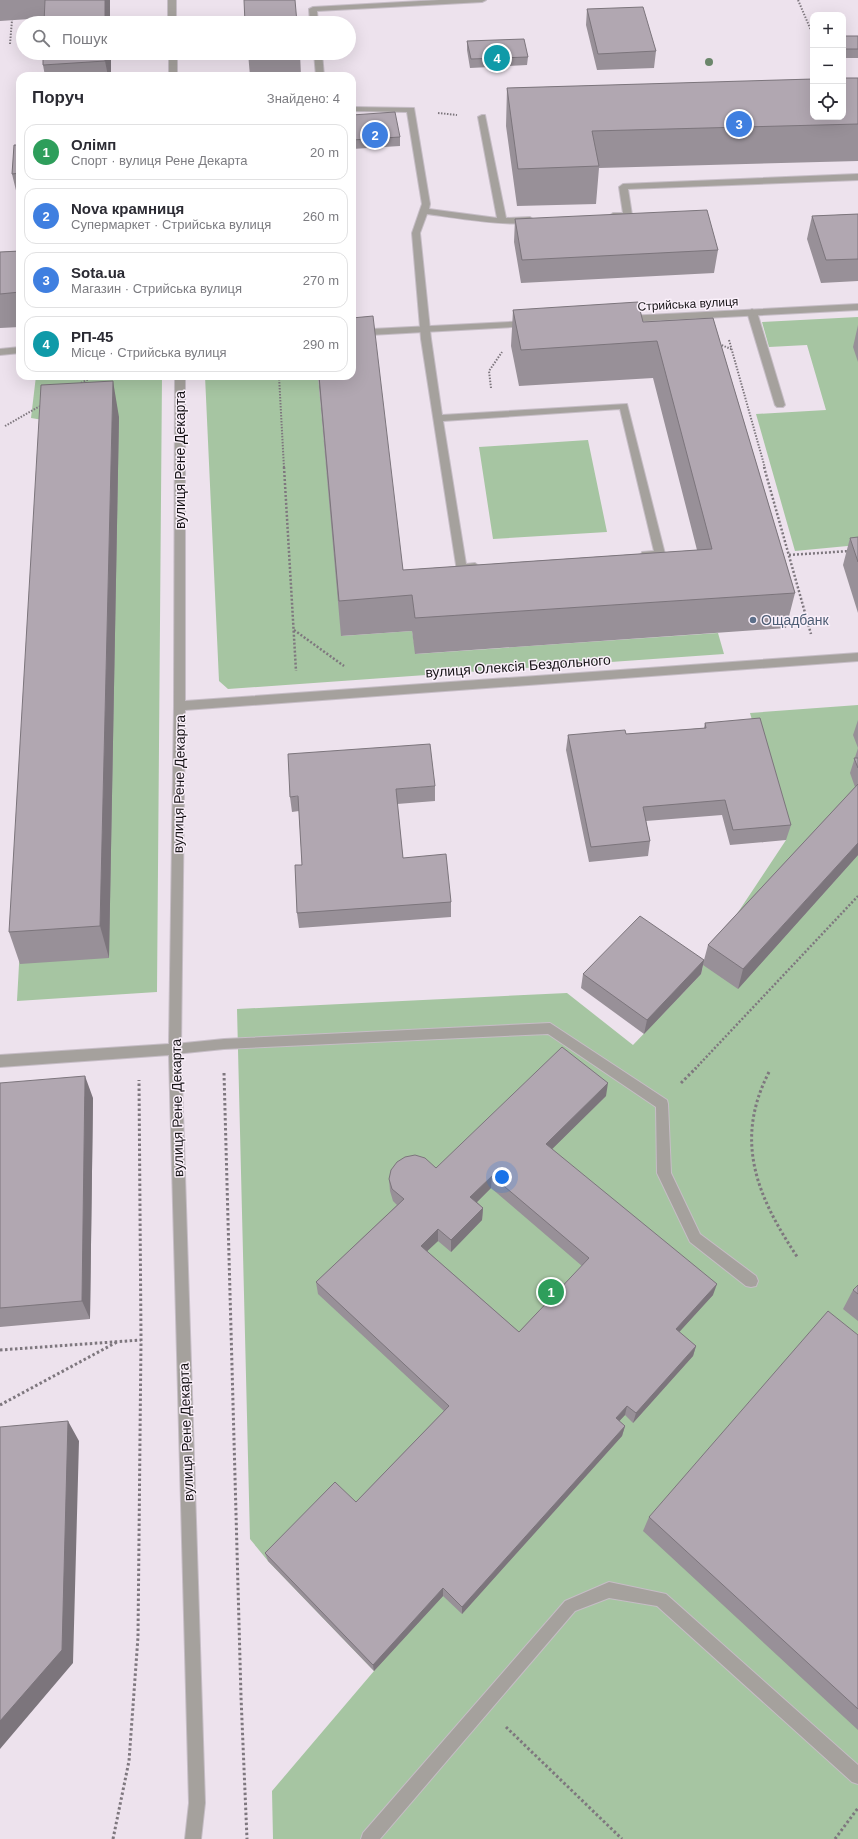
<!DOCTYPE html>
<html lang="uk">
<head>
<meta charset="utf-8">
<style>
  :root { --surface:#fff; --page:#f7f7f7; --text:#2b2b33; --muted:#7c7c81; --line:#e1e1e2; --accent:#7c3aed }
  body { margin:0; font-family:Arial,sans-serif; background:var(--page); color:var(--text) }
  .controls { position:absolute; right:12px; top:12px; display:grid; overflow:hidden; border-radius:8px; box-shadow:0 4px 16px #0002 }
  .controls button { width:36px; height:36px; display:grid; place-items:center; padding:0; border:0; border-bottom:1px solid var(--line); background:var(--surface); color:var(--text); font:20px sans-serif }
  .you { position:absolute; left:502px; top:1177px; width:14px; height:14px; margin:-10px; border:3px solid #fff; border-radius:50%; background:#1a73e8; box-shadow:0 0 0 6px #1a73e833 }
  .badge { display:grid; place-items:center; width:26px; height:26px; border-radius:50%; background:var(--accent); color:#fff; font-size:13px; font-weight:700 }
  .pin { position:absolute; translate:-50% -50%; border:2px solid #fff; box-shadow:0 1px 4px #0006 }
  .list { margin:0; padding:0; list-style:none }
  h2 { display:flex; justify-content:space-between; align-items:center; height:52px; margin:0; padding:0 16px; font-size:17px }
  h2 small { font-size:13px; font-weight:400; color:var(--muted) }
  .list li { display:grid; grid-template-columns:26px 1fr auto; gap:12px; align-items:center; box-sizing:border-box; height:56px; margin:0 8px 8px; padding:0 8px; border:1px solid var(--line); border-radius:12px }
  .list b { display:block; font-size:15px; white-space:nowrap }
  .list p { margin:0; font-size:13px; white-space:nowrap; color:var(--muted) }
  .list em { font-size:13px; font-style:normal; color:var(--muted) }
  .icon { flex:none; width:22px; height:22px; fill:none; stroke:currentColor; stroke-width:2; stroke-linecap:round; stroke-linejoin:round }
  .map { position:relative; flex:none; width:858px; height:1839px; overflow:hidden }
  .search { position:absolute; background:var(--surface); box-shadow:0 4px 16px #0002; left:16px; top:16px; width:340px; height:44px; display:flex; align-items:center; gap:10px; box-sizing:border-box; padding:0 14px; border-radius:22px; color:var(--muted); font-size:15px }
  .panel { position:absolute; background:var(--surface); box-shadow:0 4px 16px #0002; left:16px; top:72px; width:340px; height:308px; border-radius:12px }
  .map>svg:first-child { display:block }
  .green { fill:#a6c5a2 }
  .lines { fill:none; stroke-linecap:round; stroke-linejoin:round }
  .service-casing { stroke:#c6bdc6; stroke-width:2 }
  .minor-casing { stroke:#c6bdc6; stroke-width:2 }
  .path-far2 { stroke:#7e777e; stroke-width:2; stroke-dasharray:1.5 1.5; stroke-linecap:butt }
  .path-far1 { stroke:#7e777e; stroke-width:2.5; stroke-dasharray:2 2; stroke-linecap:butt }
  .path { stroke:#7e777e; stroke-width:3; stroke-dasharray:2.5 2.5; stroke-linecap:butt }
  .service { fill:#a5a19d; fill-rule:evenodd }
  .minor { fill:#a5a19d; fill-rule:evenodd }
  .tree { fill:#6b866b }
  .wall { fill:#989098; fill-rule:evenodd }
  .shaded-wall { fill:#7c757c }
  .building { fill:#b1a7b1; stroke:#7c757c; fill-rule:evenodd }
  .service-dot { fill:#5c6f8a; stroke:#faf0fa; stroke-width:1.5 }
  .labels { text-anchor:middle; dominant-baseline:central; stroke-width:3; stroke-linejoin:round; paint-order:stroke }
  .far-street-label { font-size:12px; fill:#161316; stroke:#faf0fa }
  .street-label { font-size:14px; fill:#161316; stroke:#faf0fa }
  .service-label { font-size:14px; fill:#4e5e75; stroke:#faf0fa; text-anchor:start }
</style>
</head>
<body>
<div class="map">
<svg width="858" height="1839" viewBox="0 0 858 1839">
  <rect width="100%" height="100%" fill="#ede2ed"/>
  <path class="green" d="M858,317V545L795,551L756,414L826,410L807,345L769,347L762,322Z
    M36,376H162L157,992L17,1001L49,421L31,418Z
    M205,376H318L342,636L412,631L416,654L718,633L724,654L228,689L219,681Z
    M588,440L607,532L493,539L479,447Z
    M858,705V1839H273L272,1791L374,1671L268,1561L250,1539L237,1009L567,993L633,1045L701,974L703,965L786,840L750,713Z"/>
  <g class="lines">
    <g class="service-casing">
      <path id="service" d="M439,0H486L482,2L317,11L318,23H310L309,9L313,7Z
        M314,53H322L324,76H316Z
        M352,107L414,108L430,204L429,209L497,218L478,117L482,115H485L506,218L530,217L534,220C524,230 444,216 427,214L420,233L431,339L442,415L627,404L665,554L664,557L646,559L641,555L642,552L654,551L620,409L443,421L466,564L475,563L480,567L475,571H457L421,339L412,233L422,204L407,112L352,111Z
        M858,174V180L628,189L632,215L631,217L613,219L609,216L613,213H623L619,187L623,184Z
        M752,309L757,312L785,405L783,407H777L775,405L747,312Z
        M550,1023L667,1100L668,1104L671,1173L700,1234L756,1276L758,1281L756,1286L751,1287L746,1286L690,1242L657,1173L656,1107L548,1034L224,1049L175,1054L171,1053L169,1049L171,1045L175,1044L224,1039Z
        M609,1582L666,1594L858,1765V1784L852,1782L657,1606L609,1598L575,1611L380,1839H361L363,1833L565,1601Z"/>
    </g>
    <g class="minor-casing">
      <path id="minor" d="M168,0H176V23H168Z
        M169,53H177V76H169Z
        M858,304V310L627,322L622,319L627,316Z
        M529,321L532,322V326L352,336V330Z
        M20,347V353L0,355V349Z
        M175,376H185V701L858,653V661L185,710L181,1049L205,1803L201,1839H185L189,1803L169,1055L0,1067V1055L169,1044L174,706Z"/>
    </g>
    <path class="path-far2" d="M798,0L813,35
      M10,44L12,20
      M438,113L457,115
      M729,340L765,468
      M719,344L731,349
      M279,376L284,468
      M81,383L95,376
      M491,388L489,371L502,352
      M5,426L42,405"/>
    <path class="path-far1" d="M284,467L296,671
      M764,467L811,634
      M789,555L850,551
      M294,630L344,666
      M695,1069L858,896"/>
    <path class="path" d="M769,1072C733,1142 758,1198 798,1258
      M224,1073L241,1697L247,1839
      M681,1083L696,1068
      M0,1350L141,1340
      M0,1405L117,1342
      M506,1727L622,1839
      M113,1839L129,1761L138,1637L141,1340L139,1080
      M835,1839L858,1808"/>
    <use href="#service" class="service"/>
    <use href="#minor" class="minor"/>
  </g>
  <circle class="tree" cx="709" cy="62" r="4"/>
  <path class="wall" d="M0,0H110V23H44V18L0,21Z
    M587,9L656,51L654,68L597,70L586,25Z
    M843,36H858V58H843Z
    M467,41L528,57L527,65L470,68L467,50Z
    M111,53V76H45L43,65Z
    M248,53H300L301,76H250Z
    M858,78V161L599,168L596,204L517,206L506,126L507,88Z
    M352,115L400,137V146L352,149Z
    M20,145V207L12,174Z
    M858,214V281L821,283L807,239L812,216Z
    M515,219L718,250L714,273L521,283L514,242Z
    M20,251V327L0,328V252Z
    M513,310L643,322L713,318L795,593L786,628L415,654L412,631L341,636L318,376H352L403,570L697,550L653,378L519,386L511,346Z
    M858,325V362L853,347Z
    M119,417L109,958L20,964L9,932Z
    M858,537V613L843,565L850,538Z
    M858,720V748L853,735Z
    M705,723L791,825L786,840L730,845L722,815L646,821L650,841L648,856L589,862L566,750L568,735L626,734L704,728Z
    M858,748V855L738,989L703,965L701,974L644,1034L581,988L583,974L704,960L708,945L855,787L850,773Z
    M435,786V801L397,804L403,858L451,902V917L299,928L297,913L302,865L299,811L292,812L290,797Z
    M0,1083L93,1098L90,1319L0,1327Z
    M606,1096L552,1149L713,1295L679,1332L696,1346L693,1356L633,1423L625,1415L619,1421L625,1426L622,1436L462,1614L443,1596L374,1671L268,1561L265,1553L356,1502L444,1411L318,1294L316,1282L397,1205L393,1201L390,1191L389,1179L436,1168ZM491,1188L582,1266L519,1332L427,1251L438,1241L451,1252L482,1220L483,1208L477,1202Z
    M858,1285V1321L843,1309L853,1290Z
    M858,1335V1730L643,1531L649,1517Z"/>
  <path class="shaded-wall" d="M105,0H110V23H105Z
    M105,53H111V76H108L105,61Z
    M113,381L119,417L109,958L100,926Z
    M858,843V855L738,989L743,969Z
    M704,960L701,974L644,1034L647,1020Z
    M85,1076L93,1098L90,1319L82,1301Z
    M608,1083L606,1096L545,1156L546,1144Z
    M492,1176L491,1188L470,1209V1197Z
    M483,1208L482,1220L451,1252V1240Z
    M438,1229V1241L421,1257V1246Z
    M717,1284L713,1295L672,1340L676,1329Z
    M696,1346L693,1356L633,1423L636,1413Z
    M627,1406L625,1415L613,1428L616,1418Z
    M68,1421L79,1441L73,1663L0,1749V1721Z
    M625,1426L622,1436L462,1614V1607Z
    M443,1588V1596L374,1671L373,1665Z"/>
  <path class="building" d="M45,0H105V23H44Z
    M244,0H295L297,23H245Z
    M643,7L656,51L598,54L587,9Z
    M843,36H858V49H843Z
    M524,39L528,57L471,59L467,41Z
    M43,53H105V61L43,65Z
    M843,78H858V124L592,131L599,166L518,169L507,88L813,79V117H843Z
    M395,112L400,137L352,140V115Z
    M14,145H20V173L12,174Z
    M707,210L718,250L522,260L515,219Z
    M858,214V259L826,260L812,216Z
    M20,251V292L0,294V252Z
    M638,302L643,322L713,318L795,593L415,618L412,595L339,601L319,376H352V318L373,316L403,570L712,549L657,341L521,350L513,310Z
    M113,381L100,926L9,932L41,385Z
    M858,537V562L850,538Z
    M760,718L791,825L733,830L725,800L643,807L650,841L591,847L568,735L625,730L626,734L706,728L705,723Z
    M430,744L435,786L396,789L403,858L446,854L451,902L297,913L295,865H302L298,796L290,797L288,754Z
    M854,758H858V768Z
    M858,784V843L743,969L708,945Z
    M640,916L704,960L647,1020L583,974Z
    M562,1047L608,1083L546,1144L717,1284L676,1329L696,1346L636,1413L627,1406L616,1418L625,1426L462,1607L443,1588L373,1665L265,1553L335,1482L356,1502L449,1406L316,1282L404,1199L392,1189L389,1179L391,1170L397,1162L405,1157L415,1155L425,1158L436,1168ZM492,1176L589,1258L519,1332L421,1246L438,1229L451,1240L483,1208L470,1197Z
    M85,1076L82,1301L0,1308V1083Z
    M858,1285V1294L853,1290Z
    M828,1311L858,1335V1709L649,1517Z
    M68,1421L62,1650L0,1721V1427Z"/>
  <circle class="service-dot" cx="753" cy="620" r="4"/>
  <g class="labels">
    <g class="far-street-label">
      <text transform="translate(688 304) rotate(-3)">Стрийська вулиця</text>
    </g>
    <g class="street-label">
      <text transform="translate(180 460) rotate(-90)">вулиця Рене Декарта</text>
      <text transform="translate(518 666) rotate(-4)">вулиця Олексія Бездольного</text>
      <text transform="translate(179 784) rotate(-89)">вулиця Рене Декарта</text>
      <text transform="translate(177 1108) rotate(-91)">вулиця Рене Декарта</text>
      <text transform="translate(186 1432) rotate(-92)">вулиця Рене Декарта</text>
    </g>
    <g class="service-label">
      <text x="761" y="620">Ощадбанк</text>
    </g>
  </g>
</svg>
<div class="controls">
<button>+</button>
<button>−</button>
<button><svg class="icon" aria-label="locate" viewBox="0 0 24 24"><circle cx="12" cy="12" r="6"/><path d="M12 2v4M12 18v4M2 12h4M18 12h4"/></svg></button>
</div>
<div class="you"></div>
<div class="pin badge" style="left:551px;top:1292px;background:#2e9e5b">1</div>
<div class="pin badge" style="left:375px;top:135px;background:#3f7fe0">2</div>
<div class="pin badge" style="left:739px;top:124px;background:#3f7fe0">3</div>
<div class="pin badge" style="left:497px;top:58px;background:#0f9aa8">4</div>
<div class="search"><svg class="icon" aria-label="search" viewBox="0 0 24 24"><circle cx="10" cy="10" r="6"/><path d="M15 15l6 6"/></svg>Пошук</div>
<section class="panel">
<h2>Поруч<small>Знайдено: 4</small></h2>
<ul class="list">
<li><span class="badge" style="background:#2e9e5b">1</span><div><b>Олімп</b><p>Спорт · вулиця Рене Декарта</p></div><em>20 m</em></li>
<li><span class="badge" style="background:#3f7fe0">2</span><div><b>Nova крамниця</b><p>Супермаркет · Стрийська вулиця</p></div><em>260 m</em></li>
<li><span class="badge" style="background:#3f7fe0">3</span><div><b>Sota.ua</b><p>Магазин · Стрийська вулиця</p></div><em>270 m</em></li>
<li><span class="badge" style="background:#0f9aa8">4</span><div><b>РП-45</b><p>Місце · Стрийська вулиця</p></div><em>290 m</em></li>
</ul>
</section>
</div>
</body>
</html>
